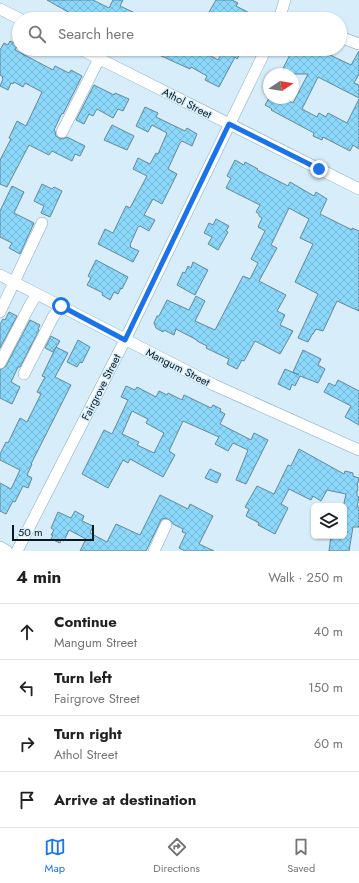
<!DOCTYPE html>
<html lang="en">
<head>
<meta charset="utf-8">
<style>
  :root { --surface:#fff; --page:#f6f6f6; --text:#202124; --muted:#757577; --line:#e0e0e0; --accent:#1a73e8 }
  body { margin:0; font-family:Jost,sans-serif; background:var(--page); color:var(--text) }
  .controls { position:absolute; right:12px; bottom:12px; display:grid; overflow:hidden; border-radius:6px; box-shadow:0 1px 3px #0004 }
  .controls button { width:36px; height:36px; display:grid; place-items:center; padding:0; border:0; border-bottom:1px solid var(--line); background:var(--surface); color:var(--text); font:20px sans-serif }
  .compass { position:absolute; left:263px; top:68px; width:36px; height:36px; border-radius:50%; background:var(--surface); box-shadow:0 1px 3px #0004; rotate:78deg }
  .scale { position:absolute; left:12px; bottom:10px; width:82px; box-sizing:border-box; padding-left:4px; border:2px solid #0a1920; border-top:0; font-size:11px; line-height:14px; white-space:nowrap; color:#0a1920; -webkit-text-stroke:3px #d7eefa; paint-order:stroke }
  .stop { position:absolute; width:12px; height:12px; margin:-9px; border:3px solid #1a73e8; border-radius:50%; background:#fff }
  .stop.end { background:#1a73e8; border-color:#fff; box-shadow:0 1px 4px #0008 }
  .list { margin:0; padding:0; list-style:none }
  h2 { display:flex; justify-content:space-between; align-items:center; height:52px; margin:0; padding:0 16px; font-size:17px }
  h2 small { font-size:13px; font-weight:400; color:var(--muted) }
  .list li { display:grid; grid-template-columns:26px 1fr auto; gap:12px; align-items:center; box-sizing:border-box; height:56px; padding:0 16px; border-top:1px solid var(--line) }
  .list b { display:block; font-size:15px; white-space:nowrap }
  .list p { margin:0; font-size:13px; white-space:nowrap; color:var(--muted) }
  .list em { font-size:13px; font-style:normal; color:var(--muted) }
  .icon { flex:none; width:22px; height:22px; fill:none; stroke:currentColor; stroke-width:2; stroke-linecap:round; stroke-linejoin:round }
  .map { position:relative; flex:none; width:359px; height:551px; overflow:hidden }
  .search { position:absolute; background:var(--surface); box-shadow:0 1px 3px #0004; left:12px; right:12px; top:12px; height:44px; display:flex; align-items:center; gap:10px; box-sizing:border-box; padding:0 14px; border-radius:22px; color:var(--muted); font-size:15px }
  .sheet { height:276px; background:var(--surface) }
  nav { display:flex; justify-content:space-around; align-items:center; box-sizing:border-box; height:56px; border-top:1px solid var(--line); background:var(--surface); font-size:11px; color:var(--muted) }
  nav a { display:grid; justify-items:center; gap:2px }
  nav .on { color:var(--accent) }
  .map>svg:first-child { display:block }
  .building { fill:url(#building-cross-hatch); stroke:#628799; fill-rule:evenodd }
  .lines { fill:none; stroke-linecap:round; stroke-linejoin:round }
  .minor-casing { stroke:#84aabd; stroke-width:12 }
  .minor { stroke:#fff; stroke-width:11 }
  .route { stroke:#1a73e8; stroke-width:5 }
  .labels { text-anchor:middle; dominant-baseline:central; stroke-width:3; stroke-linejoin:round; paint-order:stroke }
  .street-label { font-size:11px; fill:#0a1920; stroke:#d7eefa }
</style>
</head>
<body>
<div class="map">
<svg width="359" height="551" viewBox="0 0 359 551">
  <defs>
    <pattern id="building-cross-hatch" width="8" height="8" patternUnits="userSpaceOnUse"><rect width="8" height="8" fill="#8bd8fb"/><path d="M0 0l8 8M0 8l8-8" fill="none" stroke="#77b9d7"/></pattern>
  </defs>
  <rect width="100%" height="100%" fill="#d7eefa"/>
  <path class="building" d="M47,0H93L109,8L113,0H123L120,6L148,19H87L70,13Z
    M216,0H232L238,3L236,6L261,19H205Z
    M10,41L18,45L15,50L53,70L55,66L69,73L71,70L82,76L63,114L62,113L54,130L55,131L56,136L59,138L63,139L67,137L85,146L80,156L75,154L72,161L52,151L49,155L29,145L7,187L0,184V160L11,139L9,138L17,121L26,126L42,92L25,83L23,87L14,82L13,84L11,83L8,90L0,86L3,79L2,78L3,77L0,75V50L4,43L8,45Z
    M146,49H205L204,52L218,60L223,51L219,49H243L237,59L235,57L219,87L205,80L207,76L191,67L190,69Z
    M293,49H308L318,54L320,49H333L330,55L351,65L359,51V74L354,83L359,85V98L318,77L302,109L317,117L319,113L326,117L328,113L347,123L359,99V149L353,145L350,151L323,137L322,140L313,136L314,133L271,110L272,109L265,105L269,98H283L293,103L308,74H280Z
    M94,85L114,95L115,93L129,99L123,111L118,109L113,118L97,109L93,116L89,114L84,124L76,120Z
    M145,107L158,113L156,117L185,131L187,128L197,134L192,146L182,141L180,143L168,169L177,174L162,204L153,199L144,215L155,220L149,231L140,226L138,227L130,245L131,246L130,247L139,251L133,262L98,244L105,229L113,233L126,206L130,208L147,176L133,169L138,158L150,164L156,153L158,154L167,133L152,125L148,132L136,126Z
    M112,125L134,136L127,150L104,140Z
    M235,160L244,165L245,162L258,169L257,170L288,186L290,182L314,196L316,192L327,199L320,214L352,230V228L359,231V311L337,301L323,331L316,329L313,334V333L308,342L298,338L318,294L295,282L313,244L300,238L309,219L289,208L271,245L277,248L259,281L286,295L277,311L285,315L280,325L293,331L280,354L255,341L244,361L242,360L237,369L227,364L229,359L206,348L207,346L197,341V340L176,329L174,335L164,330L163,332L156,328L154,323L157,316H159L167,300L189,310L196,296L205,301L195,321L215,330L243,276L250,279L258,263L251,259L265,231L258,227L262,218L259,216V214L256,212L260,205L226,188L231,178L227,176Z
    M42,184L52,189L54,187L62,191L50,217L41,213L44,206L34,201Z
    M12,186L24,192L14,213L34,223L20,254L9,248L12,243L0,237V211Z
    M216,219L229,226L226,231L228,232L218,250L208,244L212,237L204,233L209,223L213,225Z
    M96,260L128,277L122,289L121,288L118,294L114,292L110,300L102,295L103,293L87,285L91,278L88,276Z
    M193,262L208,270L195,295L177,285L183,272L185,273L188,266L191,268Z
    M9,312L17,316L0,348V324L3,319L5,320Z
    M30,320L40,325L38,329L39,330L20,367H18L11,382L20,387L12,404L0,398V370L6,366Z
    M51,336L60,341L53,352L45,348Z
    M78,340L90,347L82,363L80,362L77,367L67,362Z
    M56,347L68,353L55,377L71,385L31,464H32L27,475L32,478L28,488L23,486L15,502L13,501L6,514L0,511V483L11,489L20,470L0,460V454L6,442L8,443L20,418L27,422L41,394L37,392L45,377L42,376Z
    M303,350L321,359L318,365L325,369L318,383L300,376L295,386L292,384L290,390L278,384L285,369L299,375L293,372Z
    M338,380L359,391V425L345,417L351,406L324,392L329,383L335,386Z
    M126,386L135,390L137,387L156,397L159,391L167,395L168,393L182,400L184,395L211,408L213,405L221,409L220,411L225,414L220,424L251,440L254,433L268,440L246,484L236,480L248,450L233,443L228,451L215,444L219,437L183,421L169,451L175,455L163,477L130,459L128,463L123,460L108,488L82,474L104,430L112,434L128,400L121,397ZM132,411L148,419L146,423L164,433L154,453L137,445L139,442L122,434Z
    M299,449L344,474L345,471L353,473V476L359,478L357,486L358,487L357,492V496L359,497L357,507H359V527H353L349,551H329L331,536H344V503L346,494L327,490L321,501L313,496L311,500L289,489L281,504L288,508L275,534L258,525L259,523L246,516L249,509L245,507L257,486L274,494L288,465L291,466Z
    M210,469L221,474L217,483L205,478Z
    M160,495L188,509L190,504L213,516L199,544L214,551H185L179,548L186,533L182,532L183,529L173,524L171,521L166,518L162,519L160,522L146,551H80L86,539L69,530L64,541L61,540L60,543L51,539L53,535H51L54,530L51,528L58,512L71,518L75,511L84,516L82,521L93,526L90,533L107,542L116,524L140,535Z"/>
  <g class="lines">
    <g class="minor-casing">
      <path id="minor" d="M0,9L20,19
        M279,19L285,0
        M340,37L359,44
        M80,49L359,189
        M62,132L99,59
        M0,275L214,385L359,450
        M0,312L42,223
        M0,363L30,305L37,294
        M24,374L53,317L61,306
        M0,547L7,551
        M17,551L125,340L266,49
        M154,551L166,525"/>
    </g>
    <use href="#minor" class="minor"/>
  </g>
  <g class="lines">
    <path class="route" d="M61,306L125,340L229,124L319,169"/>
  </g>
  <g class="labels">
    <g class="street-label">
      <text transform="translate(187 103) rotate(27)">Athol Street</text>
      <text transform="translate(178 367) rotate(27)">Mangum Street</text>
      <text transform="translate(101 387) rotate(-63)">Fairgrove Street</text>
    </g>
  </g>
</svg>
<div class="controls">
<button><svg class="icon" aria-label="layers" viewBox="0 0 24 24"><path d="M12 4l9 5-9 5-9-5zM3 14l9 5 9-5"/></svg></button>
</div>
<svg class="compass" viewBox="-18 -18 36 36"><path d="M0-13l5 13h-10z" fill="#e53935"/><path d="M0 13l5-13h-10z" fill="#757577"/></svg>
<div class="scale">50 m</div>
<div class="stop" style="left:61px;top:306px"></div>
<div class="stop end" style="left:319px;top:169px"></div>
<div class="search"><svg class="icon" aria-label="search" viewBox="0 0 24 24"><circle cx="10" cy="10" r="6"/><path d="M15 15l6 6"/></svg>Search here</div>
</div>
<section class="sheet">
<h2>4 min<small>Walk · 250 m</small></h2>
<ul class="list">
<li><svg class="icon" aria-label="ahead" viewBox="0 0 24 24"><path d="M12 20V5M6 11l6-6 6 6"/></svg><div><b>Continue</b><p>Mangum Street</p></div><em>40 m</em></li>
<li><svg class="icon" aria-label="left" viewBox="0 0 24 24"><path d="M17 20v-9H6M10 6l-5 5 5 5"/></svg><div><b>Turn left</b><p>Fairgrove Street</p></div><em>150 m</em></li>
<li><svg class="icon" aria-label="right" viewBox="0 0 24 24"><path d="M7 20v-9h11M14 6l5 5-5 5"/></svg><div><b>Turn right</b><p>Athol Street</p></div><em>60 m</em></li>
<li><svg class="icon" aria-label="arrive" viewBox="0 0 24 24"><path d="M6 21V4h12l-3 4 3 4H6"/></svg><div><b>Arrive at destination</b></div></li>
</ul>
</section>
<nav>
<a class="on"><svg class="icon" aria-label="map" viewBox="0 0 24 24"><path d="M3 6l6-2 6 2 6-2v14l-6 2-6-2-6 2zM9 4v14M15 6v14"/></svg>Map</a>
<a><svg class="icon" aria-label="directions" viewBox="0 0 24 24"><path d="M12 3l9 9-9 9-9-9zM9 14v-3h6M13 9l2 2-2 2"/></svg>Directions</a>
<a><svg class="icon" aria-label="saved" viewBox="0 0 24 24"><path d="M7 4h10v16l-5-4-5 4z"/></svg>Saved</a>
</nav>
</body>
</html>
